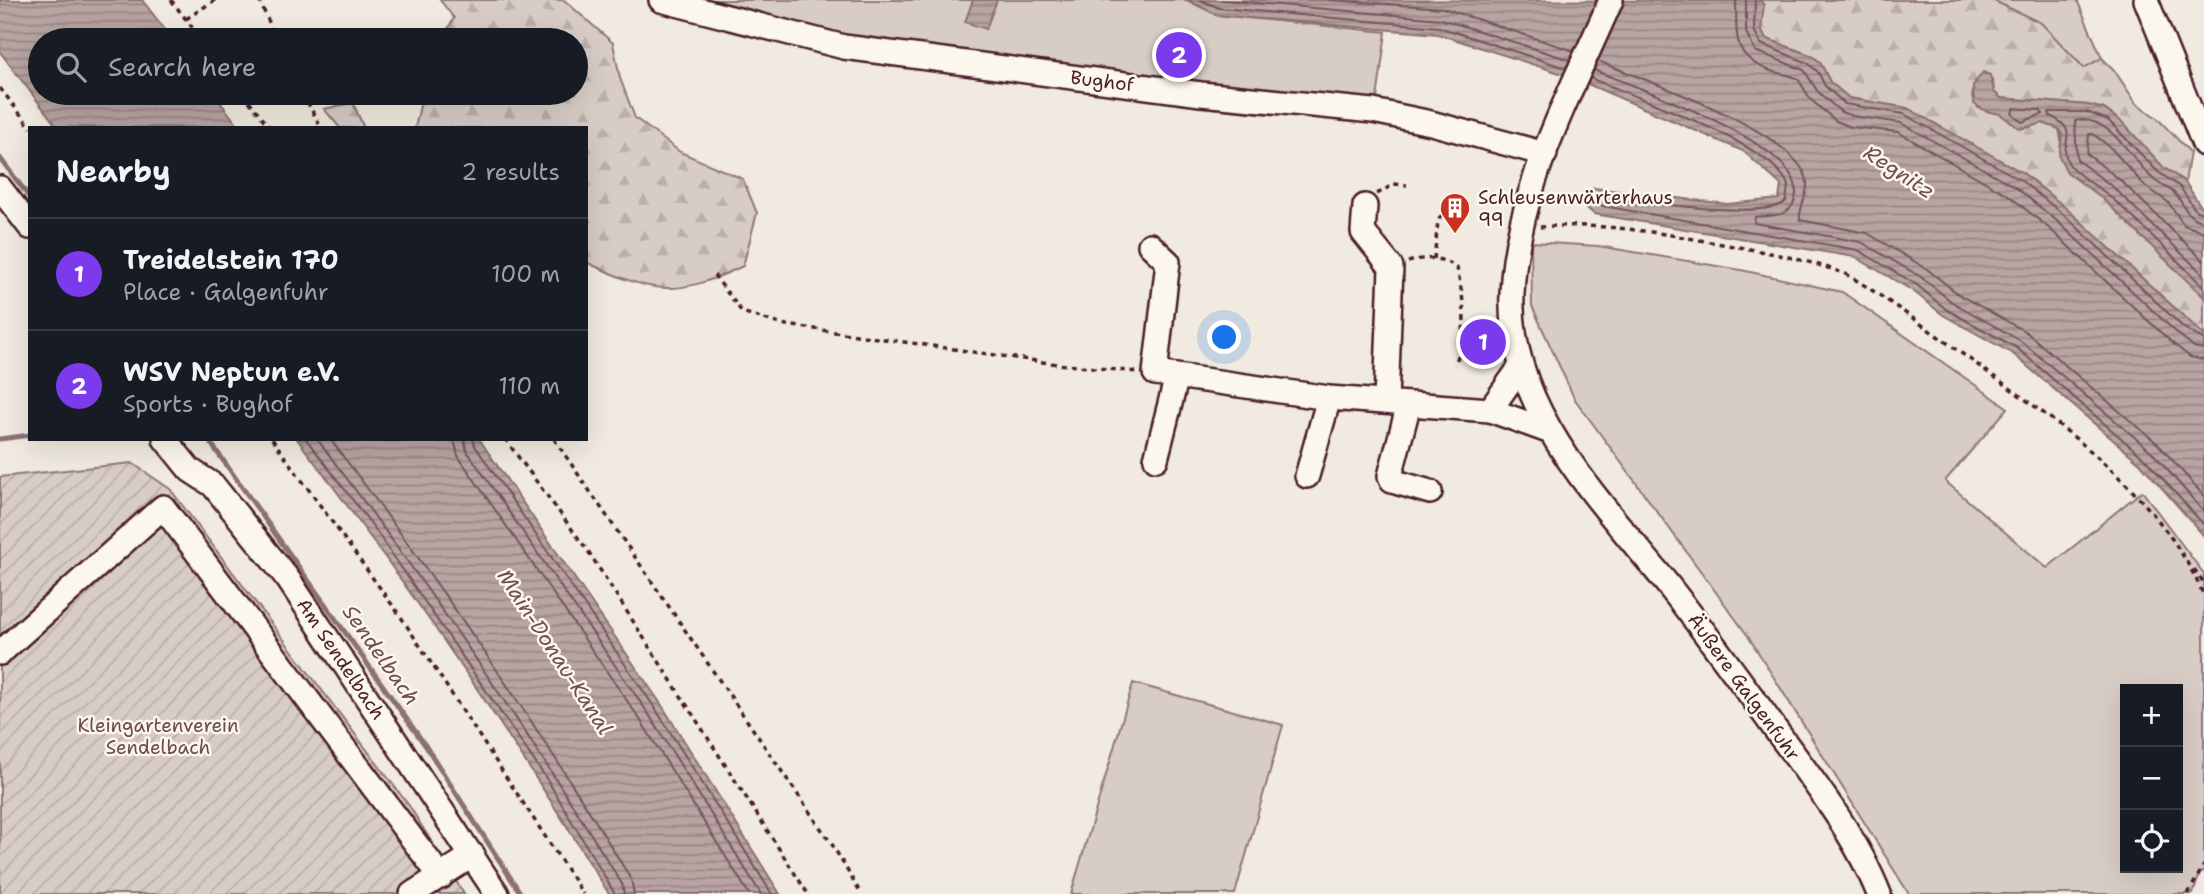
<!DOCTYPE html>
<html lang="en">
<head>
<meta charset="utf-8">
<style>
  :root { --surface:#171b24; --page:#20242c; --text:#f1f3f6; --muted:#9ea1a6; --line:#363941; --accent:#7c3aed }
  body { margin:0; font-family:"Shantell Sans",sans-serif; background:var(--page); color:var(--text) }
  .controls { position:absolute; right:21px; bottom:21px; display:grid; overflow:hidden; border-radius:0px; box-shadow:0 7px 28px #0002 }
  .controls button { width:63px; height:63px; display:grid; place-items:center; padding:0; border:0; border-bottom:2px solid var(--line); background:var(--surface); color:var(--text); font:35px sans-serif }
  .you { position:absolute; left:1225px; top:338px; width:24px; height:24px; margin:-18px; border:5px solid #fff; border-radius:50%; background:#1a73e8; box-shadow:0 0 0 10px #1a73e833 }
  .badge { display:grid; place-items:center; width:46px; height:46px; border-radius:50%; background:var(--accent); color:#fff; font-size:23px; font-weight:700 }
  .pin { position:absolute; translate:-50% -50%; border:4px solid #fff; box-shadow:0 2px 7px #0006 }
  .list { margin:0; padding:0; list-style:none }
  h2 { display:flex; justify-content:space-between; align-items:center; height:91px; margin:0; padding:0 28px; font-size:30px }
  h2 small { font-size:23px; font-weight:400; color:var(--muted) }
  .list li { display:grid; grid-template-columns:46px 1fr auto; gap:21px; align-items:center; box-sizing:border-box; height:112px; padding:0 28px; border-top:2px solid var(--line) }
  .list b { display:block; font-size:26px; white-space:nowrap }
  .list p { margin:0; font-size:23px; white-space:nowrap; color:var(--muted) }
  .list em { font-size:23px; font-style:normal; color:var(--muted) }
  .icon { flex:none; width:38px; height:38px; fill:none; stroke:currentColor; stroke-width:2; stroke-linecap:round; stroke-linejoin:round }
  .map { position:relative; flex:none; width:2204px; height:894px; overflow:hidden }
  .search { position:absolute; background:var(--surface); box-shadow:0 7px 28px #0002; left:28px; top:28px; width:560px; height:77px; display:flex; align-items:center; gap:18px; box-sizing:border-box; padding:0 24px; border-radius:38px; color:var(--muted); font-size:26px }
  .panel { position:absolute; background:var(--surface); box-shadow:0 7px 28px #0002; left:28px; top:126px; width:560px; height:315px; border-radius:0px }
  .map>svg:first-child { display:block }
  .green { fill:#d8ccc6; stroke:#917678; stroke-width:2; fill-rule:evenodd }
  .forest { fill:url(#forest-firs); stroke:#917678; stroke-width:2 }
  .garden { fill:url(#garden-furrows); stroke:#917678; stroke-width:2 }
  .water { fill:url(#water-rules); stroke:#8c6f72; stroke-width:2 }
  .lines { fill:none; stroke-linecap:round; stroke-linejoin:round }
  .shore { stroke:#76545b; stroke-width:2 }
  .stream { stroke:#8c6f72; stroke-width:5 }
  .minor-casing { stroke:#4a1f2b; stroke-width:28 }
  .path { stroke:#4a1f2b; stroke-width:3.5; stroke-dasharray:5 5; stroke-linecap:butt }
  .minor { stroke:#fbf7ec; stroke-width:23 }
  .labels { text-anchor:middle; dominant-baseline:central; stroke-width:5; stroke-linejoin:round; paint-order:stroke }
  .street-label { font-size:19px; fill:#4a1f2b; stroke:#fbf7ec }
  .poi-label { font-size:19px; fill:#4a1f2b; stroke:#fbf7ec; text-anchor:start }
  .park-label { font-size:19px; fill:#6e4a52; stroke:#fbf7ec }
  .water-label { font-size:21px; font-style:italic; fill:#704e55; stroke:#fbf7ec }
</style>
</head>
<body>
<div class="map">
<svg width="2204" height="894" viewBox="0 0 2204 894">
  <defs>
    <pattern id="forest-firs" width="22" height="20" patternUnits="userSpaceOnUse" patternTransform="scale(1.75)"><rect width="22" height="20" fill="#d8ccc6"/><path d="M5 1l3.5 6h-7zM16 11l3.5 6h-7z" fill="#bbafaa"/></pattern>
    <pattern id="garden-furrows" width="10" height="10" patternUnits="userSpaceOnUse" patternTransform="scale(1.75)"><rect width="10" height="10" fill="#d8ccc6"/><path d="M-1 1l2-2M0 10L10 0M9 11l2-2" fill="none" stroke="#bbafaa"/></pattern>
    <pattern id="water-rules" width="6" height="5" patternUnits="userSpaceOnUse" patternTransform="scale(1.75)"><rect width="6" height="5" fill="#b8a4a2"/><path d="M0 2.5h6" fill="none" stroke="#988584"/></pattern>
  </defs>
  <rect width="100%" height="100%" fill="#f0eae0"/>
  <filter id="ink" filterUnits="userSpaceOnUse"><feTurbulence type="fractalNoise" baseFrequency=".0143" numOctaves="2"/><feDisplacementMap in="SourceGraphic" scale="14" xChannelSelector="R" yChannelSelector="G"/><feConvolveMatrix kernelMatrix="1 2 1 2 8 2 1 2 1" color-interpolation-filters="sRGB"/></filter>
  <g filter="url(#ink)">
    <path class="green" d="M711,0H1187L1217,15L1386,32L1376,107L1274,97L818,32Z
      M1992,0H2077L2102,58L2084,68L2041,23Z
      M1531,242L1598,246L1741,270L1842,292L2008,408L1945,481L2047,568L2142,491L2204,574V871L2200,873L2193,894H1909L1748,636L1574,398L1532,306ZM2125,689H2178V868H2125Z
      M1133,683L1283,725L1235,894H1071Z"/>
    <path class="forest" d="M440,0H564L613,43L620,78L635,118L680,152L743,179L757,213L743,266C675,298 654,294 586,262V128H415L423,93H576V40H442L454,18Z
      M1759,0H1992L2041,23L2084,68L2102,58L2114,70L2136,103L2157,118L2190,152L2185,182L2163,167L2123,123L2104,109L2088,105L2001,98L1994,92L1993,80L1975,81L1972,97L1978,108L2000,114L2027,128L2042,123L2059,129L2067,172L2103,199L2204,297V335L2067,209L2023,173L1907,108L1849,98L1830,82L1820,62L1812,56L1765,38L1761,29Z
      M353,103L364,128H340L324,109Z"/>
    <path class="garden" d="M132,463L170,489L410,807L464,894H0V477Z"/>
    <path class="water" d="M0,0H142L173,40H40V93H213L240,128H58L0,52Z
      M973,0H997L986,29L965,22Z
      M1187,0L1761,1L1764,5L1761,29L1765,38L1812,56L1820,62L1830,82L1849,98L1907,108L2023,173L2067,209L2204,335V536L2140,463L2013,354L1943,315L1913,291L1855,257L1594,214L1582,204L1583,194L1594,188L1727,204L1779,199L1781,185L1743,151L1569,76L1438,34L1217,15Z
      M1983,72L1990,75L1994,92L2001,98L2088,105L2104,109L2123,123L2163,167L2185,182L2204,211V297L2103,199L2067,172L2059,156L2062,135L2059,129L2043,123L2020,129L2000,114L1986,111L1974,104L1973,86Z
      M297,439H479L661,704L780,894H609C513,737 409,585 297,439Z"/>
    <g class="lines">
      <path class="shore" d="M1201,0L1219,8L1439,27L1566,68
        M1222,0L1441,19L1570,60
        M1329,0L1443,8L1574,51
        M1736,0C1737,35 1731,57 1771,71C1780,74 1789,74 1798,79L1811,100L1836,121L1851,127L1898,132L2008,195L2050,229L2171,342L2190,357L2204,360
        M1746,0V32L1755,51L1804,70L1818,92L1841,112L1853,116L1901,123L2014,186L2057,221L2178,334L2194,347L2204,349
        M1755,0L1754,30L1761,44L1808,63L1818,72L1825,86L1845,104L1904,114L2019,179L2063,214L2184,328L2204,340
        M1598,61C1648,82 1782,126 1805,174C1812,191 1798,206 1800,220L1867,233L1927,269L1958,294L2026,332L2158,444L2204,496
        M1594,70C1636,88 1802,143 1796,194C1793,218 1774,215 1755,217L1754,223L1861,242L1921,277L1952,302L2021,341L2151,451L2204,512
        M1590,78C1632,96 1774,144 1788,185L1786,201C1769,222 1626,199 1595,196L1589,199L1591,204L1858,250L1917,285L1947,310L2017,348L2144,458L2204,525
        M2014,108L2040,110L2043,114L2022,122L2012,113Z
        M2204,213L2196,211L2180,187L2158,172L2108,120L2087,112H2049L2050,116C2084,132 2056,143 2069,164C2077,176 2096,185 2107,194C2141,223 2172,256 2204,287
        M2204,221C2186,220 2185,203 2174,193C2167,187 2158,184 2151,177C2132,159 2107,112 2075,121L2077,160L2113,187L2204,275
        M2204,232L2184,225L2168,202L2145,186L2110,147L2093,134H2089L2087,154L2120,180L2204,261
        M306,439L372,525L548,781L615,894
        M317,439C426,582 528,731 622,884L624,894
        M330,439C438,580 539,727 631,879L634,894
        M454,439L458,456L639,718L749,894
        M464,439L467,451L648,713L761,894
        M473,439L475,446L655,708L772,894"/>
      <path class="stream" d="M0,158L30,198
        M0,439L30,435
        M208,439L425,745L521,894"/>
      <g class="minor-casing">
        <path id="minor" d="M661,0L844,47L1201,94L1373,111L1431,123L1545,154
          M1611,0C1571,93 1516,190 1512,294C1507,409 1601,501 1668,585C1706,633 1742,683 1778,733C1815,783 1856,836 1879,894
          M2146,0L2204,144
          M0,188L30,227
          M1365,206L1363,232L1391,267L1386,402
          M1150,245L1168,262L1155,373L1329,398L1490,410L1551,432
          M1409,404L1390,476L1392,481L1430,492
          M1490,410L1521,366
          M165,439L190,470L213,485L288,579L497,894
          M1156,459L1177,376
          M1307,476L1329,398
          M0,653L163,507L441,877
          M412,894L473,855"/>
      </g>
      <path class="path" d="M171,0L202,40
        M259,0L277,40
        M186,19L215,0
        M0,88L31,128
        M243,93L270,128
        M303,93L321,128
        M1377,194L1394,184L1407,185
        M1540,227C1602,222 1661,233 1722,244C1766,252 1807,259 1848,275C1892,302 1933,333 1975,363C2063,426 2160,494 2204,596
        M1434,259L1438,221L1441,216L1455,217L1454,222
        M1408,262C1425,257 1442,256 1457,268C1465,306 1468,328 1455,365
        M714,275L742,312L780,324L1057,364L1137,372
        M272,439L401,617L583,894
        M505,439L588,551L808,894
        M554,439L833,846L861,894
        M2194,569L2204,583
        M2188,894L2204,865"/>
      <use href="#minor" class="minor"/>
    </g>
  </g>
  <defs>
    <g id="building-pin" transform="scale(1.575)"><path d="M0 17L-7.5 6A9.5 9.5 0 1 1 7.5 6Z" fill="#c8321e" stroke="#fbf7ec"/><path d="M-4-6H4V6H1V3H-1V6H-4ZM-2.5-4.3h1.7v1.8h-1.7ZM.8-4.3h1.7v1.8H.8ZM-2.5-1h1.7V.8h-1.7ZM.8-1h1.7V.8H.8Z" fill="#fff"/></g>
  </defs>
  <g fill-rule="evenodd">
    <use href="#building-pin" x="1455" y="208"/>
  </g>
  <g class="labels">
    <g class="street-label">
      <text transform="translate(1102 81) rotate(7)">Bughof</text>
      <text transform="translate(341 659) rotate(56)">Am Sendelbach</text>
      <text transform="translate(1744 687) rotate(54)">Äußere Galgenfuhr</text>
    </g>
    <g class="poi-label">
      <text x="1478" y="197">Schleusenwärterhaus<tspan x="1478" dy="22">99</tspan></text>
    </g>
    <g class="park-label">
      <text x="158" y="725">Kleingartenverein<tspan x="158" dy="22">Sendelbach</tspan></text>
    </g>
    <g class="water-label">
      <text transform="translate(1899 172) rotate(33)">Regnitz</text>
      <text transform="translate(555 652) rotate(57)">Main-Donau-Kanal</text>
      <text transform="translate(381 655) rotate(55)">Sendelbach</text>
    </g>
  </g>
</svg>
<div class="controls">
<button>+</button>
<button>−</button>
<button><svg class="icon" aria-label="locate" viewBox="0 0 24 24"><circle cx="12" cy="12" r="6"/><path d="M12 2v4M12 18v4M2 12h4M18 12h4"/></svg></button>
</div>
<div class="you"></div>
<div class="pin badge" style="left:1483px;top:342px">1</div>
<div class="pin badge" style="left:1179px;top:55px">2</div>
<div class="search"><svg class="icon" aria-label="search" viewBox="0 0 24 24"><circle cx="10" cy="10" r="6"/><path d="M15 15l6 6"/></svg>Search here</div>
<section class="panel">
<h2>Nearby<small>2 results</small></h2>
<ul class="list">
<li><span class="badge">1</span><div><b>Treidelstein 170</b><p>Place · Galgenfuhr</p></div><em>100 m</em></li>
<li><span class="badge">2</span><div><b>WSV Neptun e.V.</b><p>Sports · Bughof</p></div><em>110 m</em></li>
</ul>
</section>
</div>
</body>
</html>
